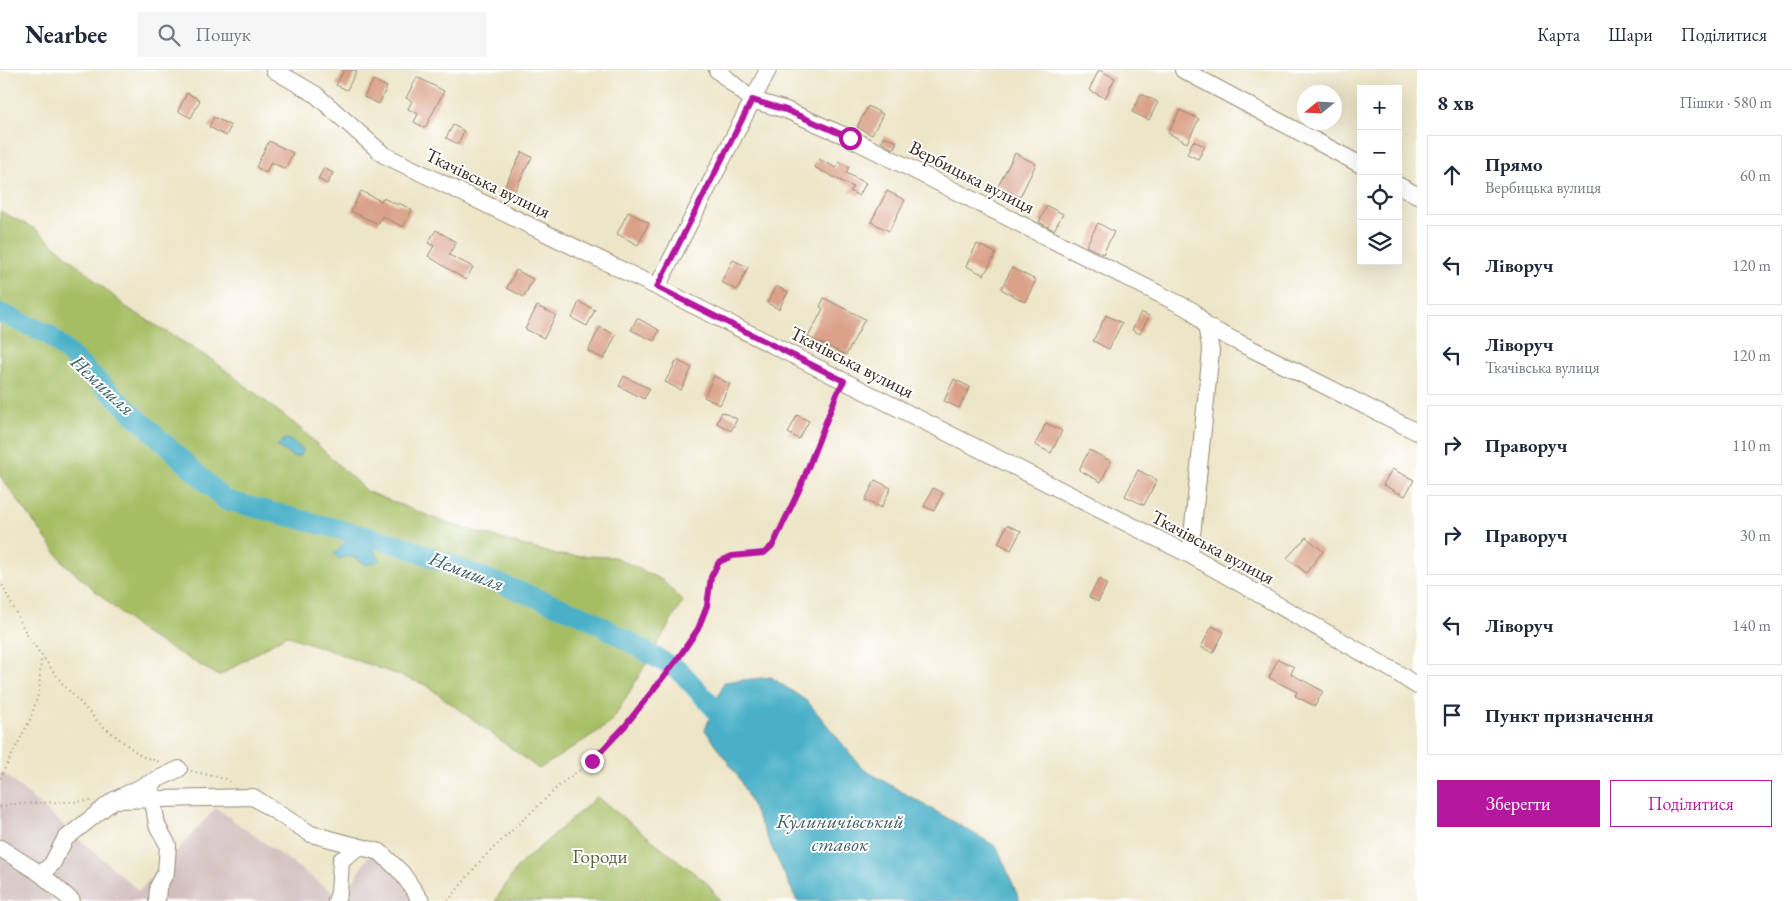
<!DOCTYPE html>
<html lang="uk">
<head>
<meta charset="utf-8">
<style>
  :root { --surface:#fff; --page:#f6f6f7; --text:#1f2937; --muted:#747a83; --line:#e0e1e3; --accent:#b5179e }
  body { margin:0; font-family:"EB Garamond",serif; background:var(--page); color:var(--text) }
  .controls { position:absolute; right:15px; top:15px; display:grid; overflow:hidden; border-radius:0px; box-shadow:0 5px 20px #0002 }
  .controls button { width:45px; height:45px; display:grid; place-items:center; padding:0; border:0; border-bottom:1px solid var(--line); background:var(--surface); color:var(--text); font:25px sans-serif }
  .compass { position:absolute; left:1297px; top:15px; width:45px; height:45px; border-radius:50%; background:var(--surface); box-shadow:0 5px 20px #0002; rotate:252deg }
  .stop { position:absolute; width:15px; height:15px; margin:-11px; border:4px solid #b5179e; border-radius:50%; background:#fff }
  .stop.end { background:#b5179e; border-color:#fff; box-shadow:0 1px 5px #0008 }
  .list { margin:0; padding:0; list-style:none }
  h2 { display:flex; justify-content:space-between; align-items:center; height:65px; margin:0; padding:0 20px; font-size:21px }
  h2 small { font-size:16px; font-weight:400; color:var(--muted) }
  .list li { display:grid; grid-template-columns:32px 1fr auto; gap:15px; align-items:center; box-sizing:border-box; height:80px; margin:0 10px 10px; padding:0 10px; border:1px solid var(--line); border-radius:0px }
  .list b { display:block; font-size:19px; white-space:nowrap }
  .list p { margin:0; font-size:16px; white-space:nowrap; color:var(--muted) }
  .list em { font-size:16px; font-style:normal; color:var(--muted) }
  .actions { display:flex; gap:10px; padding:15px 20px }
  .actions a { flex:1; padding:11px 0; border:1px solid var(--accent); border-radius:0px; text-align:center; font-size:18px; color:var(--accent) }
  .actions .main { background:var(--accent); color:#fff }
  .icon { flex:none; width:28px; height:28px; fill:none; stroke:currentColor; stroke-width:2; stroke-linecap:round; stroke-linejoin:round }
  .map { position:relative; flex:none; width:1417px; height:831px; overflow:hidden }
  header { display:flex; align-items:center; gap:30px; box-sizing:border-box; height:70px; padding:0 25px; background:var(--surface); border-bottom:1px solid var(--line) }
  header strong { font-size:24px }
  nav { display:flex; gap:28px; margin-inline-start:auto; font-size:18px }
  .search { width:350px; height:45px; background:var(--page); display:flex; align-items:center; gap:12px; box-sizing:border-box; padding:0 18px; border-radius:0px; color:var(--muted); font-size:19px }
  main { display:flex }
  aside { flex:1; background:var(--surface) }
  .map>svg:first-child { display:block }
  .industrial { fill:#d1bfbe }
  .green { fill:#a6be64; stroke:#707441 }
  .water { fill:#48b0c7; stroke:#426d72 }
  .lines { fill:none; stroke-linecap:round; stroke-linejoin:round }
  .river { stroke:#48b0c7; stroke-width:20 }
  .building { fill:#daa189 }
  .minor-casing { stroke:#948872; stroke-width:18 }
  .path { stroke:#948872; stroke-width:2; stroke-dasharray:1 4; stroke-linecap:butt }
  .minor { stroke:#fff; stroke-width:16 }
  .route { stroke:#b5179e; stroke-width:6 }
  .labels { text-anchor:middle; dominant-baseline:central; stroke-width:4; stroke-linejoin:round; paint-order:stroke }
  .street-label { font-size:19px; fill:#3b2a1e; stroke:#fff }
  .park-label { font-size:19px; fill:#605e36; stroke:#fff }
  .water-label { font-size:20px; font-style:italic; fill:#406062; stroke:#fff }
</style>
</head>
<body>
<header>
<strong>Nearbee</strong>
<div class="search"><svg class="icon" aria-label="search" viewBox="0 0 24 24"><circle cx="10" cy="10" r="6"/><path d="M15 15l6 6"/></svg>Пошук</div>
<nav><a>Карта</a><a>Шари</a><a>Поділитися</a></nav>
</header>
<main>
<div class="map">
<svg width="1417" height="831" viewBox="0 0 1417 831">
  <rect width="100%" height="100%" fill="#fff"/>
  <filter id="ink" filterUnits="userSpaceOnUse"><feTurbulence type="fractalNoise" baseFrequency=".02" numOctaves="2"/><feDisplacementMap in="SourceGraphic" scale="10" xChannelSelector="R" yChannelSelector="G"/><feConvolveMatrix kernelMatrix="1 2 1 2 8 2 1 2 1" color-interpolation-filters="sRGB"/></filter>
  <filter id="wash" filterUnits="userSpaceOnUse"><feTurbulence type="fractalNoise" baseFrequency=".0096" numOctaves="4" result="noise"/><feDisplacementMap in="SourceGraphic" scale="20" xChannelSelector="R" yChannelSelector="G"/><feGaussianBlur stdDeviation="1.12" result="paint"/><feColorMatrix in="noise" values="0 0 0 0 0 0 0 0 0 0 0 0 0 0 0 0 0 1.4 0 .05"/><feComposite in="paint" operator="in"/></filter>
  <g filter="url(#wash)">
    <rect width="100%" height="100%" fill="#ede5c7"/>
    <path class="industrial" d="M2,702L139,821L216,738L342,829L371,782L400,805L412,831H0V705Z"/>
    <path class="green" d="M0,141L37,160L126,237L214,291L301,359L366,421L449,454L557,485L615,487L662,510L683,531L611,653L539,699L426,615L286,565L219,606L142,562L64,493L0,406Z
      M597,727L707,813L720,831H495L519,795Z"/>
    <path class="water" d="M286,368L304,380L300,386L293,387L277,376Z
      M346,472H367L381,490L366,495C358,488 350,484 339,489L334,484Z
      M771,607L808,632L863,699L997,777L1020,831H797L739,708L705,660L724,612Z"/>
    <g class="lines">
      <path class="river" d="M0,243L48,264L225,430L400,475L586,547L681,602L732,658"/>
    </g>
    <g id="blocks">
      <path class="building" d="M344,0H357L347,20L336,15Z
        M1099,0L1115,8L1105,28L1089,20Z
        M417,7L444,21L425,58L414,52L418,44L408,39L412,31L406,28Z
        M373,10L387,17L379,34L364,27Z
        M187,23L200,30L191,48L178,41Z
        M1141,24L1158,32L1149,50L1132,42Z
        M868,36L883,44L872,65L857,57Z
        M1180,40L1199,49L1187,73L1168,63Z
        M214,47L231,56L226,66L209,57Z
        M453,55L464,61L458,74L446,68Z
        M884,66L897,72L893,79L881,72Z
        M269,71L293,83L285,99L271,92L266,103L256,97Z
        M1193,71L1205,76L1198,89L1187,84Z
        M522,82L532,87L511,128L501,123Z
        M1015,83L1036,94L1020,127L998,116Z
        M819,89L836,98L839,92L849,97L846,103L866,113L859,126L850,121L853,117L814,97Z
        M324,98L333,103L327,114L318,109Z
        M361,121L381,131L383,128L398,135L399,133L412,140L403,157L382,146L378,154L351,141Z
        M887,121L905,130L889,161L871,152Z
        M1047,136L1063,144L1054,160L1039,152Z
        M628,142L649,153L638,175L617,164Z
        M1098,153L1114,162L1103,184L1086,176Z
        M436,160L456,172L449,185L473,197L466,210L428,186L434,176L428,173Z
        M977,174L996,183L984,205L966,196Z
        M733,190L748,197L737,220L721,212Z
        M1012,198L1036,210L1025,232L1001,219Z
        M516,200L533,209L524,227L507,218Z
        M776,216L788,222L779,239L767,233Z
        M824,228L865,249L846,285L808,267L823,239L820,237Z
        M579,232L595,240L587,256L572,248Z
        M537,236L556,245L544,268L525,259Z
        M1141,242L1149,246L1140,264L1132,260Z
        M1106,245L1122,253L1109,279L1093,271Z
        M637,248L659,260L654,271L631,260Z
        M600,257L616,265L604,289L588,281Z
        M677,290L692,298L681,320L665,312Z
        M624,306L650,319L644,329L619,316Z
        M714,306L730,314L720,335L704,327Z
        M954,309L970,317L959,338L944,331Z
        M722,342L737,349L731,361L717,353Z
        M797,345L809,351L799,369L788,363Z
        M1046,353L1062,361L1051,383L1035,375Z
        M1089,380L1111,391L1101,412L1079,400Z
        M1392,399L1414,410L1405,426L1383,415Z
        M1138,400L1157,410L1144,435L1125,426Z
        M875,410L891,418L881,438L865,430Z
        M933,418L943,423L934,441L924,436Z
        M1007,455L1021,461L1011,480L998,473Z
        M1306,467L1323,481L1306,503L1287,488Z
        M1099,509L1107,514L1098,532L1089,527Z
        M1212,556L1224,562L1213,583L1201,577Z
        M1278,589L1294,597L1291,604L1323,621L1315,636L1295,626L1297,622L1269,608Z"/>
    </g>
  </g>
  <g filter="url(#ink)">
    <use href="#blocks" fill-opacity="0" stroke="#948872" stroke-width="1"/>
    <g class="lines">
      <g class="minor-casing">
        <path id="minor" d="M274,0L315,24L384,85L657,217L1190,485L1396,602L1417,616
          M717,0L752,30L786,40L850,68L1193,241L1206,256L1211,281L1190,485
          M1183,0L1361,95
          M1398,115L1417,125
          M657,217L768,0
          M1206,256L1417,362
          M151,718L157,755L168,775L166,802L158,817L157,831
          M114,730L253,727L311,764L380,782L402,803L421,831
          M0,778L41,804L72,831
          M41,804L52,794L65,769L114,730L179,699
          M336,831L339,823L341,790L359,777"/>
      </g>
      <path class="path" d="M0,511L28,567L62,613L99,653L141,686L160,692
        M191,701L226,709L232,713
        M0,708L30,650L39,622L41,587
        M0,737L13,734L91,731
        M448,831L482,789L561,714L592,691L625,655L679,587L699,559L707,536L711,507L719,492L732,486L765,483L773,475L800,418L837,322"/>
      <use href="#minor" class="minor"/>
    </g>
  </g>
  <g class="lines" filter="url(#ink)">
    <path class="route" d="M592,691L625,656L679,587L698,559L707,536L711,507L719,492L732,486L764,483L773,475L800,418L838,321L844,311L657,217L752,30L786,40L850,68"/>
  </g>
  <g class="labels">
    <g class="street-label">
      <text transform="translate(972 107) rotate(27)">Вербицька вулиця</text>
      <text transform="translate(488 113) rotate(26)">Ткачівська вулиця</text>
      <text transform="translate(852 292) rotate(27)">Ткачівська вулиця</text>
      <text transform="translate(1213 477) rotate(28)">Ткачівська вулиця</text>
    </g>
    <g class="park-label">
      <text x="600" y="786">Городи</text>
    </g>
    <g class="water-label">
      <text transform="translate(103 315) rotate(43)">Немишля</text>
      <text transform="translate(467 501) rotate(21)">Немишля</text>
      <text x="840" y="751">Кулиничівський<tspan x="840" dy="23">ставок</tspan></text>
    </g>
  </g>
</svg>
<div class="controls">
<button>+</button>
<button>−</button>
<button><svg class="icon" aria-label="locate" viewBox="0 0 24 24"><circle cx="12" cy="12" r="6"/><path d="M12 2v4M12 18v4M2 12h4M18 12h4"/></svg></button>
<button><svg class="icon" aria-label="layers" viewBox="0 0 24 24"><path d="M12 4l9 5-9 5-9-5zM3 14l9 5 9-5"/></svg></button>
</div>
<svg class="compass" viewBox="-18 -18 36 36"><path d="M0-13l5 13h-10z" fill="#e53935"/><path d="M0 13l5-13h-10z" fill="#747a83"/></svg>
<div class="stop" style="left:850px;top:68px"></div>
<div class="stop end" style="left:592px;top:691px"></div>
</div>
<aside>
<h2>8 хв<small>Пішки · 580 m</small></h2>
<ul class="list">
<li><svg class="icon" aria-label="ahead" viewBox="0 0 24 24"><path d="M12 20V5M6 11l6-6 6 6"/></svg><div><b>Прямо</b><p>Вербицька вулиця</p></div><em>60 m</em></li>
<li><svg class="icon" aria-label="left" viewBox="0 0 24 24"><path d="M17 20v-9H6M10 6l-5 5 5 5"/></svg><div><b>Ліворуч</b></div><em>120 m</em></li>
<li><svg class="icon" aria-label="left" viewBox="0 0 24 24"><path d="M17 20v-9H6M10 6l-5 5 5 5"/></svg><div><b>Ліворуч</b><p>Ткачівська вулиця</p></div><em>120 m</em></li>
<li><svg class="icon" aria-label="right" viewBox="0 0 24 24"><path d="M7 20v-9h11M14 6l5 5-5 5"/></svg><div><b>Праворуч</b></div><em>110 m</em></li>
<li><svg class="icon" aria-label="right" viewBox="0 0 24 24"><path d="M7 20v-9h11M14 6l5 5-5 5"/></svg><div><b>Праворуч</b></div><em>30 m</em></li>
<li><svg class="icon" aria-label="left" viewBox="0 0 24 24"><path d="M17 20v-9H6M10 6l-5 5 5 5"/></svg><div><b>Ліворуч</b></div><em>140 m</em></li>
<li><svg class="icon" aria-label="arrive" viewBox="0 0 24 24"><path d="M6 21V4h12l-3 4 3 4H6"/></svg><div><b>Пункт призначення</b></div></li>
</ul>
<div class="actions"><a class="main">Зберегти</a><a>Поділитися</a></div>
</aside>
</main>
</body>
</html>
